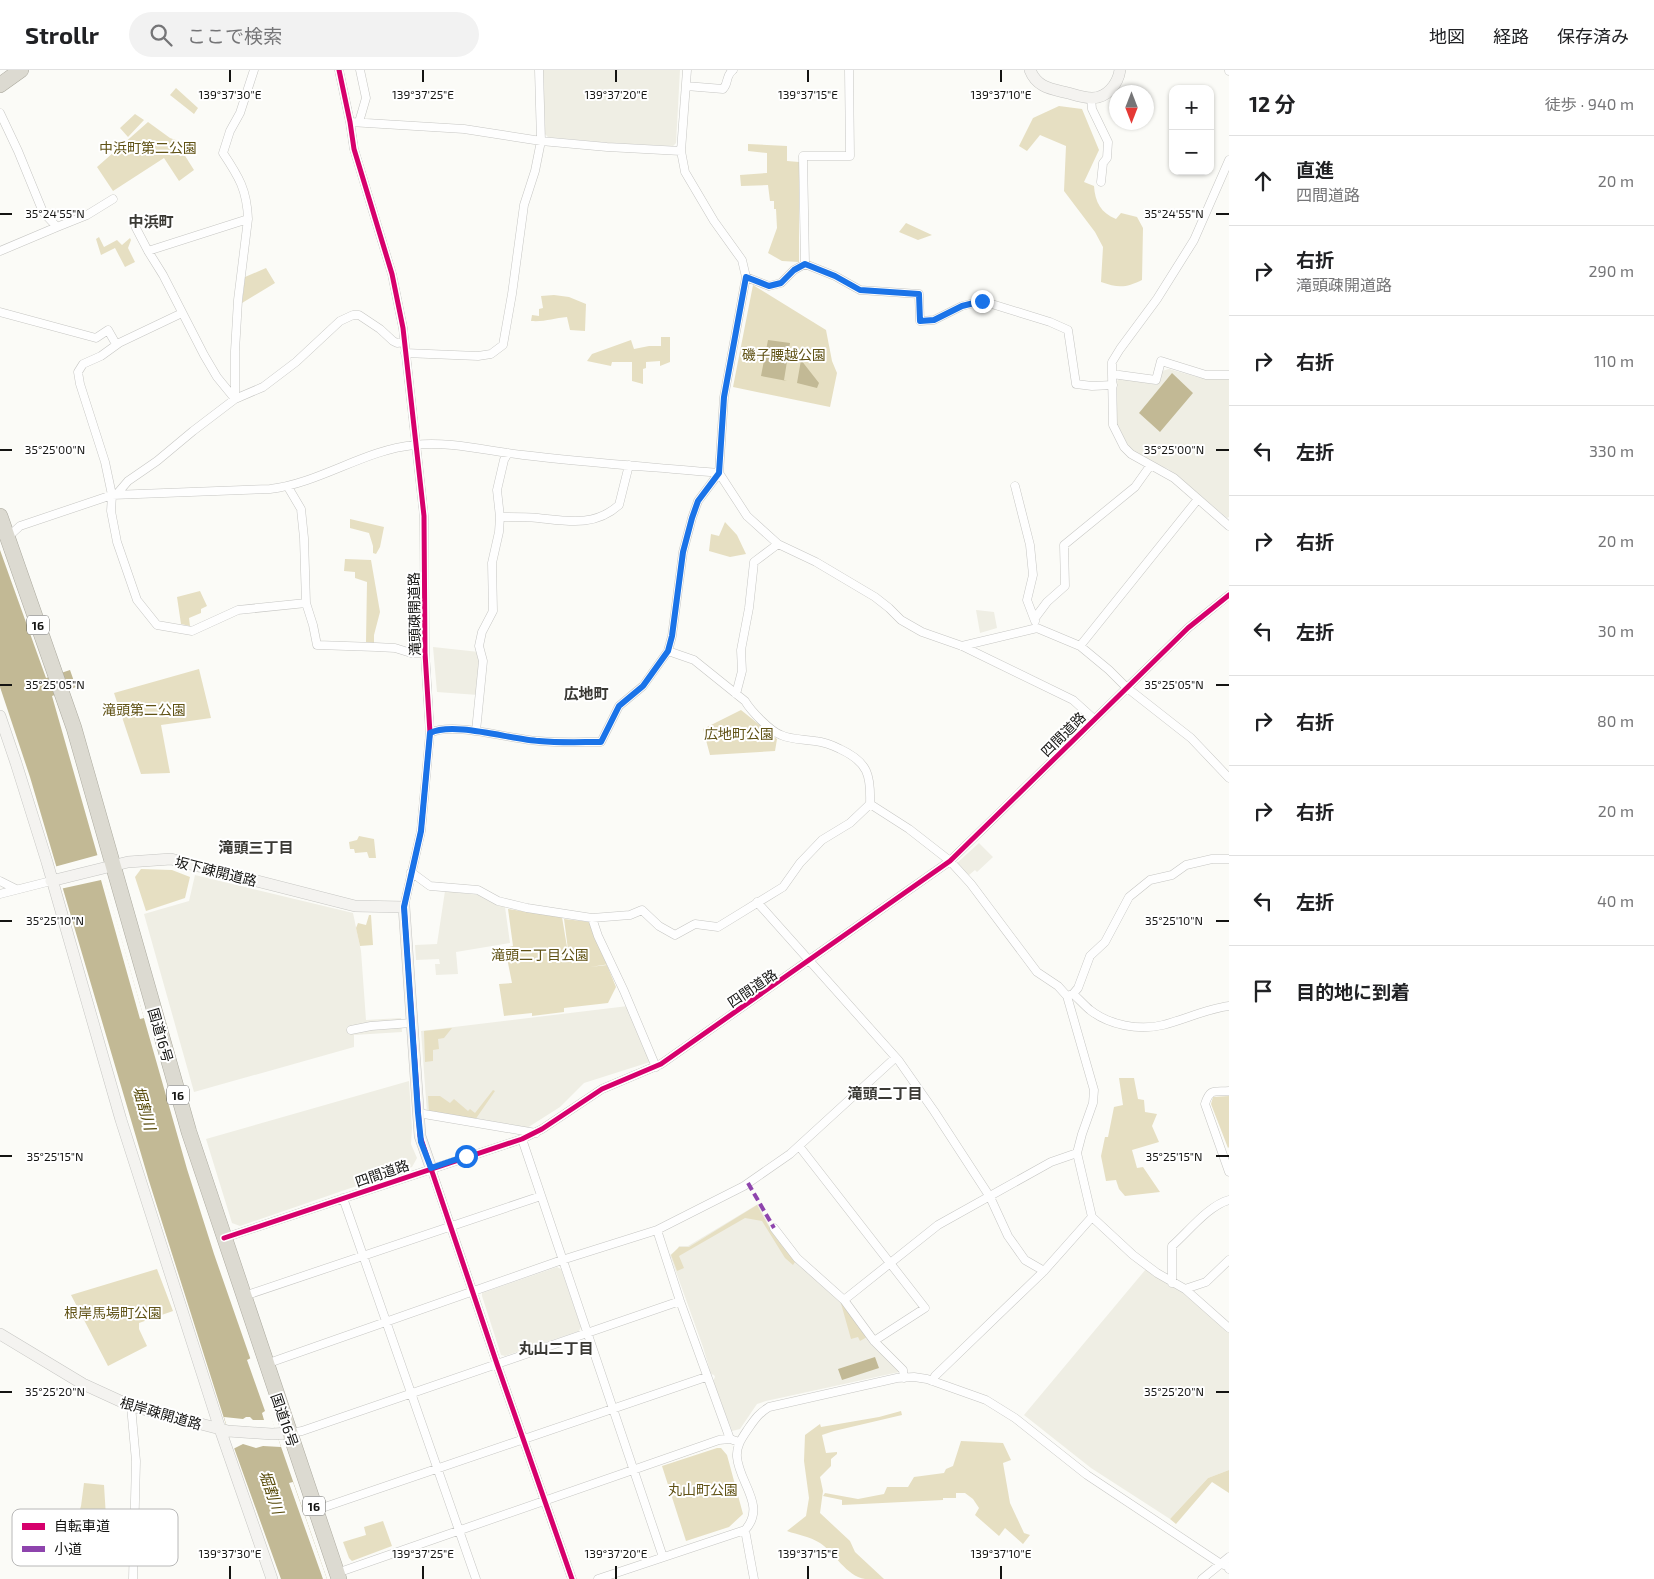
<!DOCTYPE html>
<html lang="ja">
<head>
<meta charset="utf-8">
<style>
  :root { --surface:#fff; --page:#f2f2f2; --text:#202124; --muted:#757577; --line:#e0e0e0 }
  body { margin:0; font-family:"Exo 2","Noto Sans JP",sans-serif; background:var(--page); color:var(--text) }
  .controls { position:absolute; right:15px; top:15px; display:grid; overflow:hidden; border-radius:10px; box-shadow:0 1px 4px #0004 }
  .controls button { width:45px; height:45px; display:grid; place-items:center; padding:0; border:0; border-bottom:1px solid var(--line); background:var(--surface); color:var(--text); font:25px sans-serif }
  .compass { position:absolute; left:1109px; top:15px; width:45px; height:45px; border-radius:50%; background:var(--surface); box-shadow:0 1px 4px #0004; rotate:180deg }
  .stop { position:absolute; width:15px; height:15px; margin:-11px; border:4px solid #1a73e8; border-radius:50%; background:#fff }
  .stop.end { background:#1a73e8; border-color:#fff; box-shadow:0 1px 5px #0008 }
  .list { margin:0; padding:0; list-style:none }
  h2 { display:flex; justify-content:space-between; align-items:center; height:65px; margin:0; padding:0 20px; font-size:21px }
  h2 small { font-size:16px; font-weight:400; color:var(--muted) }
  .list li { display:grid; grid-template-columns:32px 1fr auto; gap:15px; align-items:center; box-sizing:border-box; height:90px; padding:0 20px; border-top:1px solid var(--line) }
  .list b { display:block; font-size:19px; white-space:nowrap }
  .list p { margin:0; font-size:16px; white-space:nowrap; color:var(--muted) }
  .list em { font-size:16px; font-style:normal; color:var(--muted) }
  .icon { flex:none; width:28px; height:28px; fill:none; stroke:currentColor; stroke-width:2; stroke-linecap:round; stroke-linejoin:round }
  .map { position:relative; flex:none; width:1229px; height:1509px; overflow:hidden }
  header { display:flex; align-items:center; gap:30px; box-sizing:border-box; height:70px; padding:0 25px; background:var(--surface); border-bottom:1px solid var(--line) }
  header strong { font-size:24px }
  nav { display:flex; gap:28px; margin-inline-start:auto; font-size:18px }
  .search { width:350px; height:45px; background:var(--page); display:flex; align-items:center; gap:12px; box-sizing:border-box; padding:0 18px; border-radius:28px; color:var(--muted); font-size:19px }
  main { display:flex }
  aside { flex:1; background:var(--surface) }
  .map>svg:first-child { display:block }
  .built { fill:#efeee4 }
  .green { fill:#e6dfc2 }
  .water { fill:#c2b995 }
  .pier { fill:#fbfbf7 }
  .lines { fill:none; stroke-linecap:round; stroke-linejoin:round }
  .street-casing { stroke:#c6c6c3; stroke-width:9 }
  .secondary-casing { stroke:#c6c6c3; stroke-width:12 }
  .highway-casing { stroke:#acaa9f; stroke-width:16 }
  .street { stroke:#fefefe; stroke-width:8 }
  .secondary { stroke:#f4f3f0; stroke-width:11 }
  .highway { stroke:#dcdad1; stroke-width:15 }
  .quiet { stroke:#8e44ad; stroke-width:4; stroke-dasharray:8 4; stroke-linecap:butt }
  .cycleway-casing { stroke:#fff; stroke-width:8 }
  .cycleway { stroke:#d6006c; stroke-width:5 }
  .route { stroke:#1a73e8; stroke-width:6 }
  .ticks { fill:none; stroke:#141412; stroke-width:2 }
  .labels { text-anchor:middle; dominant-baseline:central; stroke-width:4; stroke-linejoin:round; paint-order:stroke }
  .shield { fill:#fff; stroke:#5a5a59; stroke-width:1 }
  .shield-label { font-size:12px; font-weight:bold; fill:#141412 }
  .park-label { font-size:14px; fill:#605215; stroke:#fff }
  .street-label { font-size:14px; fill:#141412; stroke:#fff }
  .neighbourhood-label { font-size:15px; font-weight:bold; fill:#3a3934; stroke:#fff }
  .water-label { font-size:15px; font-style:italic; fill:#544604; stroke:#fff }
  .key { fill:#fff; stroke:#b8b8b8; stroke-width:1 }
  .key-label { font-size:14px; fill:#141412 }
  .ticks-label { font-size:12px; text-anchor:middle; fill:#141412; stroke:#fff; stroke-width:4; stroke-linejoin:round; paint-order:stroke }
</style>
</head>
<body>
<header>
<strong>Strollr</strong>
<div class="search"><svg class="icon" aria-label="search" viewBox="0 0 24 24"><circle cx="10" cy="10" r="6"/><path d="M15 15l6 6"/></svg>ここで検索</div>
<nav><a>地図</a><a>経路</a><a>保存済み</a></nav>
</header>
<main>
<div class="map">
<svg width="1229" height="1509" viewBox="0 0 1229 1509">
  <rect width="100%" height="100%" fill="#fbfbf7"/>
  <path class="built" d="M543,0H680L676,73L673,76L609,73L548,67L545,64Z
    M1169,299L1201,308L1229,309V447L1227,448L1168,399L1142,388L1128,376L1117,354V311L1120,308L1158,315L1162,301Z
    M976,540L994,542L997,558L980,563Z
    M433,577L479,582L481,595L478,625L437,622Z
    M979,773L993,787L977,802L975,800L969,805L958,796L957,793Z
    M195,805L353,843L361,881L366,950L401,948L402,962L354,965V977L194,1022L144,844L189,831Z
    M445,821L479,825L505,837L510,873L456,882L458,904L436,905L435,894H440L439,889L416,890L415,875L437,874Z
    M628,936L650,992L584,1013L560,1037L527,1058L427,1043L421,961Z
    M409,1011L412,1058L411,1074L417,1088L412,1097L240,1156L232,1153L206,1069Z
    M758,1134L773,1163L820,1214L846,1236L857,1251V1256H860L899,1300V1302L766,1331L757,1334L740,1359L732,1361L713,1311L715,1307L714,1305L711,1304L703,1277L670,1185L678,1179L679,1176H688Z
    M557,1197L561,1199L581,1257L579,1261L505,1286L501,1285L482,1226V1223Z
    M1146,1199L1185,1223L1205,1242L1219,1250L1229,1261V1400L1208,1408L1170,1449L1091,1398L1024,1345Z"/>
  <path class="green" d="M176,18L198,38L194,44L170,25Z
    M1059,36L1082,39L1099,80L1084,112L1094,116C1095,132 1101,143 1116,149L1121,143L1137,147L1143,158L1142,210C1126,218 1118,218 1101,212L1103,177L1095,162L1064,121L1066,76L1040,65L1027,81L1019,76L1033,48Z
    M135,44L144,50L128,67L120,58Z
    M148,52L170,68L190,75L182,81L194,100L179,111L164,88L113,121L97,97Z
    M748,74L787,76V91L799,92V192L782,191L768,183L777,158L776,139H774V131H770L768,115L741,116L740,105L767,103V83L748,81Z
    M906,153L932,165L918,170L899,162Z
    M99,167L104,177L117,170L122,175L130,168L131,170L128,178L135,192L125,197L115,178L101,185L96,169Z
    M266,198L275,213L242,233L245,207Z
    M753,215L826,260L832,291L837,303L830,337L733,317Z
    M554,225L569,227L586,234L585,261L570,260L567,247C554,248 545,252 531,251L532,245L539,246V239L543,238L541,226Z
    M661,267H670V292L660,296V291L646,292V298L643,299V314L632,311V292H612L611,296L587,291L592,284L631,270L634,279L649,276H661Z
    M350,449L384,457L380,477L376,484L373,483V476L369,463L350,458Z
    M725,452L737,465L746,484L730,487L709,481L711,464L719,466Z
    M345,489L371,490L380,542L374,565V573L366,572L367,512L355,508V502L344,501Z
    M200,521L207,536L201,539V543L189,548L190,556L181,554L177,527Z
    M199,599L211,648L161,655L170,703L141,704L114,623Z
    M741,640L777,669L775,681L710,685L703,659Z
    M359,766L374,769L376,788H369L367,782L355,783L354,779H350L349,772L357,770Z
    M141,799L172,800L190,807L185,828L146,841L135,807Z
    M508,839L562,847L570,895L564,849L591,852L610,894L590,897L607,895L616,917L608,933L564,938V942L532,946V943L504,946L499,914L512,913L505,878L513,876Z
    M369,845H371L373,875L360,876L356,858L358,853L366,855Z
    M452,958L444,968L438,969L439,979L433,980V991L425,992L424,961Z
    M1119,1008H1134L1138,1029L1144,1030L1145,1042L1157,1044L1152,1056L1159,1072L1132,1080L1137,1098L1143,1097L1160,1122L1125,1126L1119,1119L1116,1110L1106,1111L1101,1086L1105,1067H1108L1114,1037L1123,1035Z
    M493,1020L495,1021L475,1050L429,1043L428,1026H440L450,1033L454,1029L468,1041L470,1039L475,1043Z
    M1229,1026V1077L1228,1078L1211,1034L1213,1027Z
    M757,1135L773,1164L795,1192L793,1195L785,1188L762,1151L745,1148L679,1186L684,1198L677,1201L671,1185L679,1177H689Z
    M157,1199L173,1241L139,1253V1259L147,1276L108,1296L71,1225Z
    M840,1230L856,1251V1254L860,1256L867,1267L860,1271L858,1267L851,1269Z
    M901,1341L902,1345L834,1361L822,1365L826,1383L837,1382V1384L831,1389V1396L820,1407L823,1421L820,1443L850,1471L855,1482L884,1509C878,1509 871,1509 865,1509C846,1506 835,1483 820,1473C809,1466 798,1465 787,1461L806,1446L809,1428L804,1391L805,1365L820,1354L821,1357L879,1347Z
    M961,1371L1003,1373L1011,1390L1003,1393L1010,1433L1024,1463L1030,1465L1023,1474L1005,1458L999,1466L975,1445L979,1438L973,1429L965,1423H956V1428H943V1430L842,1435V1430L823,1426L825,1423L858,1429L884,1424L887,1417H908L914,1407L944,1403L946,1399L953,1396Z
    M717,1378H721L727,1385L743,1444L729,1457L686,1471L662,1396Z
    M1229,1400V1423L1212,1412L1176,1454L1170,1449L1208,1408Z
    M84,1413L104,1415L106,1447L95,1481L85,1487L83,1485L81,1471L73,1461L81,1436Z
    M383,1451L392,1476L352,1491L349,1488L343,1472L366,1465L364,1457Z"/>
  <path class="water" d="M768,270L790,273L784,310L787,311L761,306Z
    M801,290L819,313L817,318L797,313Z
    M1172,303L1193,323L1160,362L1139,343Z
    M0,480L46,608L70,600L76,617L52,626L187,1099L214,1184L327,1509H281L228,1361L149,1111L30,707L0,617Z
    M875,1287L879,1298L842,1310L838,1299Z"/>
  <path class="pier" d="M98,785L144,948L140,949L101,810L60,819L54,797Z
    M251,1288L269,1340L281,1377L263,1376L256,1378L243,1374L233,1379L224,1347L243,1349L246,1347H250L253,1350H264L262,1343L265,1341L247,1290Z
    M293,1412L327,1509H323L289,1413Z"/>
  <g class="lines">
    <g class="street-casing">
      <path id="street" d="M339,0L350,52L354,79L392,204L403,258L424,446L425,583L430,663L421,761L404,837
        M1229,0V1
        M686,16L723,19C729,13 725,6 733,0
        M1091,28L1092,39L1108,72L1107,88L1103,93L1101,112
        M0,43L18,81L43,142L57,157L87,145L113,129
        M350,52L464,59L541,71L607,77L681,81
        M359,52L366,28L360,0
        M1229,90L1194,170L1157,229L1120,279L1112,292V304L1113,355L1124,377L1131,384L1174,408L1229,456
        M136,158L148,181L248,149C247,120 239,107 223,83L230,61L240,43L254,0
        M0,181L57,157
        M148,181L163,205L204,285L217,307L235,329
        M805,194L835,206L860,220L919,224L920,251L934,250L962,236L982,231L1050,252L1068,260L1076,314L1092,316L1113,315
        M746,207L769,216L781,213L794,200L805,194L803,86H850L849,0
        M0,242L96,268L108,260L116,274
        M182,243L119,273L101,286L83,294L78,302L80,314L105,392L112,425L111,441L117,472L137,530L157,555L192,561L238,540L306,533
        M405,283L478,286L491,284L503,275L512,224L524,135L535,101L541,71L539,0
        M1112,304L1156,310L1161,291L1206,305H1229
        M235,329V281L238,230L248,149
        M1015,416L1030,475L1033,505L1027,530L1035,551
        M288,417L301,439L304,468L306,533L313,555L317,575L376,577L395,578L411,583H425
        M116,425L128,411L157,391L193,361L235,329L263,317L296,292L340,251L353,245H359L380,259L393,271L397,273L404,272
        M500,447C513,447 525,447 538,448C567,451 595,457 619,435L629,395
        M8,467L20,456L112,425L270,419C320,413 364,380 414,375C450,371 487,381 523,385C588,393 654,397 719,403L747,446L778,474L816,492L875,527L889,538L901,550L922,562L962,576L1073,630L1094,649
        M1035,548L1047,532L1065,516L1064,475L1135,417L1150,396
        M962,576L1037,558L1080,576L1109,600L1126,617L1191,668L1229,708
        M1080,576L1198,429
        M668,581L672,566L683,482L692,448L698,431L719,403L724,327L746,207L742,190L714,151L685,102L681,81L687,0
        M736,624L742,601L741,580L749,538L754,492L778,474
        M476,661L483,591L479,576L482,562L493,541L492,493L499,462L500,447L497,420L504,390L508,383
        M430,663C454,651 512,670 539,671C560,673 581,672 601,672L619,636L643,616L668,581L694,590L745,631C751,641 770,661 781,665C792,670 803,669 815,671C824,672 832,675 840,679C868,692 871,705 870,734L909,759L950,791L971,814L1037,902L1058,916L1067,926
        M1229,789H1212L1186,795L1172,805L1150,810L1129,827L1105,872L1090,886L1078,918L1073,924L1067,926L1094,1020L1093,1033L1082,1064L1077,1083L1092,1147L1133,1185L1157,1203L1185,1219L1229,1258
        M411,802L430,816L478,820L498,831L527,838L592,848L630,845L642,840L659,856L675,865L695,854L718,857L783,817L800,793L822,770L850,753L870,734
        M0,811L16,819
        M0,824L51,811
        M757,832L899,991L934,1041L990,1127L1008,1166L1025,1190L1044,1201
        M592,848L598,866L624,921L656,997
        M1073,924C1079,929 1084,935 1090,940C1109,955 1139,961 1163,955C1186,949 1206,939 1229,936
        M351,960L371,956L411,953
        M1229,1021C1214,1022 1210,1018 1205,1034L1229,1102
        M418,1043L536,1063
        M522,1069L663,1487
        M799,1076L925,1238L874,1271
        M431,1098L497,1294L572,1509
        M343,1128L476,1509
        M774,1158L797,1188L844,1230L874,1271L903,1300L904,1308
        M657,1160L680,1231L730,1369
        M224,1168L522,1069L542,1059L602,1019L661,994L950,791L1188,558L1229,525
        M1172,1213V1176C1188,1162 1209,1135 1229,1130
        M1185,1219L1206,1212L1229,1190
        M244,1226L541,1126
        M844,1230L938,1155L1051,1092L1077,1083
        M266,1294L562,1190L657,1160L744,1116L790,1084L895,988
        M932,1311L935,1306L1044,1201L1092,1147
        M131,1336L136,1391L133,1509
        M290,1363L302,1361L680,1231
        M316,1440L706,1307
        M745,1460L754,1509
        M337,1503L719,1370L730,1369L739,1372
        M598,1509L745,1460C767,1436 739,1413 737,1387C736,1376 742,1368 748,1359C755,1349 758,1344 769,1337L897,1308L914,1307L927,1309L986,1330L1015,1348L1087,1405L1221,1494L1227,1496L1229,1499
        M1202,1509L1229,1487"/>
    </g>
    <g class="secondary-casing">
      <path id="secondary" d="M1030,0C1037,18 1052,19 1068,23C1075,25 1084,28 1092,28C1107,28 1118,14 1120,0
        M0,646L16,693L47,792L121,1050L220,1359L272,1509
        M51,811L128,792L171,789L355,836L404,837L420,1066L431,1098
        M0,1264L83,1314L131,1336L228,1361L272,1364L290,1363"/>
    </g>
    <g class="highway-casing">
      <path id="highway" d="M0,15L21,0
        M0,446L74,658L189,1062L339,1509"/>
    </g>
    <use href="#street" class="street"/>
    <use href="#secondary" class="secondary"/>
    <use href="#highway" class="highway"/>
    <path class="quiet" d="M748,1113L774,1158"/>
    <g class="cycleway-casing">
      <path id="cycleway" d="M339,0L350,52L354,79L392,204L403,258L424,446L425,583L430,663L421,761L404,837L420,1066L497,1294L572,1509
        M224,1168L522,1069L542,1059L602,1019L661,994L950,791L1188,558L1229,525"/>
    </g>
    <use href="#cycleway" class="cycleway"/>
  </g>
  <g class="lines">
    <path class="route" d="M466,1086L431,1098L421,1072L418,1043L404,837L421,761L430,663C454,651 512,670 539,671C560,673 581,672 601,672L619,636L643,616L668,581L672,566L683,482L692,448L698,431L719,403L724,327L746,207L769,216L781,213L794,200L805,194L835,206L860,220L919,224L920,251L934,250L962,236L982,231"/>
  </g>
  <path class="ticks" d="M230,0V12M423,0V12M616,0V12M808,0V12M1001,0V12M0,144H12M1216,144H1229M0,380H12M1216,380H1229M0,615H12M1216,615H1229M0,851H12M1216,851H1229M0,1086H12M1216,1086H1229M0,1322H12M1216,1322H1229M230,1496V1509M423,1496V1509M616,1496V1509M808,1496V1509M1001,1496V1509"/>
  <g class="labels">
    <g class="shield">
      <rect x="27" y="545.5" width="22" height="19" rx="4"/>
      <rect x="167" y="1015.5" width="22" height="19" rx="4"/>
      <rect x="303" y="1426.5" width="22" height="19" rx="4"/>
    </g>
    <g class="shield-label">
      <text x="38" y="555">16</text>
      <text x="178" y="1025">16</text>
      <text x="314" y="1436">16</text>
    </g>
    <g class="park-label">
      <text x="148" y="77">中浜町第二公園</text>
      <text x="784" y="284">磯子腰越公園</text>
      <text x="144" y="639">滝頭第二公園</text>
      <text x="739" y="663">広地町公園</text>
      <text x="540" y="884">滝頭二丁目公園</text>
      <text x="113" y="1242">根岸馬場町公園</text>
      <text x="703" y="1419">丸山町公園</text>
    </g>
    <g class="street-label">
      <text transform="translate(414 544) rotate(-91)">滝頭疎開道路</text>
      <text transform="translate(1063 664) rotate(-45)">四間道路</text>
      <text transform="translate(216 801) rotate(14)">坂下疎開道路</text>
      <text transform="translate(752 918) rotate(-34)">四間道路</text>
      <text transform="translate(161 965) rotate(74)">国道16号</text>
      <text transform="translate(382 1103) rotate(-19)">四間道路</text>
      <text transform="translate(161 1343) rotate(16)">根岸疎開道路</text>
      <text transform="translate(285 1350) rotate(71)">国道16号</text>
    </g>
    <g class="neighbourhood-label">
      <text x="151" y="151">中浜町</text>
      <text x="586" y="623">広地町</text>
      <text x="256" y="777">滝頭三丁目</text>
      <text x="885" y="1023">滝頭二丁目</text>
      <text x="556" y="1278">丸山二丁目</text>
    </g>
    <g class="water-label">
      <text transform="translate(145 1038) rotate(74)">堀割川</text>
      <text transform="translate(272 1422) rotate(71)">堀割川</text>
    </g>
  </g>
  <rect x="12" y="1439" width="166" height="57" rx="8" class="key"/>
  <rect x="22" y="1453" width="23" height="7" fill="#d6006c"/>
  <rect x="22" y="1476" width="23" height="6" fill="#8e44ad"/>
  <g class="key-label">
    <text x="54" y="1461">自転車道</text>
    <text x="54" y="1484">小道</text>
  </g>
  <g class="ticks-label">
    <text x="230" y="29">139°37'30"E</text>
    <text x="423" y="29">139°37'25"E</text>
    <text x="616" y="29">139°37'20"E</text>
    <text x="808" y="29">139°37'15"E</text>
    <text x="1001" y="29">139°37'10"E</text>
    <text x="1174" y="148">35°24'55"N</text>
    <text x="55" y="148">35°24'55"N</text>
    <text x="1174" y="384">35°25'00"N</text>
    <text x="55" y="384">35°25'00"N</text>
    <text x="1174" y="619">35°25'05"N</text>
    <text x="55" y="619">35°25'05"N</text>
    <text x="1174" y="855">35°25'10"N</text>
    <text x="55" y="855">35°25'10"N</text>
    <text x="1174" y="1091">35°25'15"N</text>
    <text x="55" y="1091">35°25'15"N</text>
    <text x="55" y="1326">35°25'20"N</text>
    <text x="1174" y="1326">35°25'20"N</text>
    <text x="230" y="1488">139°37'30"E</text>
    <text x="423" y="1488">139°37'25"E</text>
    <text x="616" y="1488">139°37'20"E</text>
    <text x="808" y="1488">139°37'15"E</text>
    <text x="1001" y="1488">139°37'10"E</text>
  </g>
</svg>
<div class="controls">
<button>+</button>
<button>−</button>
</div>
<svg class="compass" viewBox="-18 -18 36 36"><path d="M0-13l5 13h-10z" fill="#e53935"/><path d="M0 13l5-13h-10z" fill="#757577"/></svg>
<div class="stop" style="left:466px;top:1086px"></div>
<div class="stop end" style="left:982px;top:231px"></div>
</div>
<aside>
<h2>12 分<small>徒歩 · 940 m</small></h2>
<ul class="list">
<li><svg class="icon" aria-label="ahead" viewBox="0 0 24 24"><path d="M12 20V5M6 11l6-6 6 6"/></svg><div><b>直進</b><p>四間道路</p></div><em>20 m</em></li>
<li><svg class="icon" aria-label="right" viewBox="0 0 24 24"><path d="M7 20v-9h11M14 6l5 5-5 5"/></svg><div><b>右折</b><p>滝頭疎開道路</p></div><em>290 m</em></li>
<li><svg class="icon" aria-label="right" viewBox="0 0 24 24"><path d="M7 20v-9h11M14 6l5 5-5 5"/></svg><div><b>右折</b></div><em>110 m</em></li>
<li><svg class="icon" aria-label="left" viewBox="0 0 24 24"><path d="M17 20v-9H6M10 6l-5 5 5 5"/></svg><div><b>左折</b></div><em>330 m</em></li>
<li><svg class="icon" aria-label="right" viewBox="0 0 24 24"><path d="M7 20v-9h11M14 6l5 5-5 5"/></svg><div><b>右折</b></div><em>20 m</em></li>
<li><svg class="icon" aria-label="left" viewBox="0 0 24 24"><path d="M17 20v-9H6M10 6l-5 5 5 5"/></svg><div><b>左折</b></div><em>30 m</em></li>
<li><svg class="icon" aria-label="right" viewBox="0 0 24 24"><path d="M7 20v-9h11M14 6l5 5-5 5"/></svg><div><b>右折</b></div><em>80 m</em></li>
<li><svg class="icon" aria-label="right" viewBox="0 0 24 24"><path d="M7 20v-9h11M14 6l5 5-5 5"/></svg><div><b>右折</b></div><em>20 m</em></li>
<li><svg class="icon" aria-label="left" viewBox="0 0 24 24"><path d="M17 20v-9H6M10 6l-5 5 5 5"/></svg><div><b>左折</b></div><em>40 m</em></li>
<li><svg class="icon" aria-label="arrive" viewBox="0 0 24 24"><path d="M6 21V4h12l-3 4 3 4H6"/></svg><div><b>目的地に到着</b></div></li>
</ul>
</aside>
</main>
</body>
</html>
